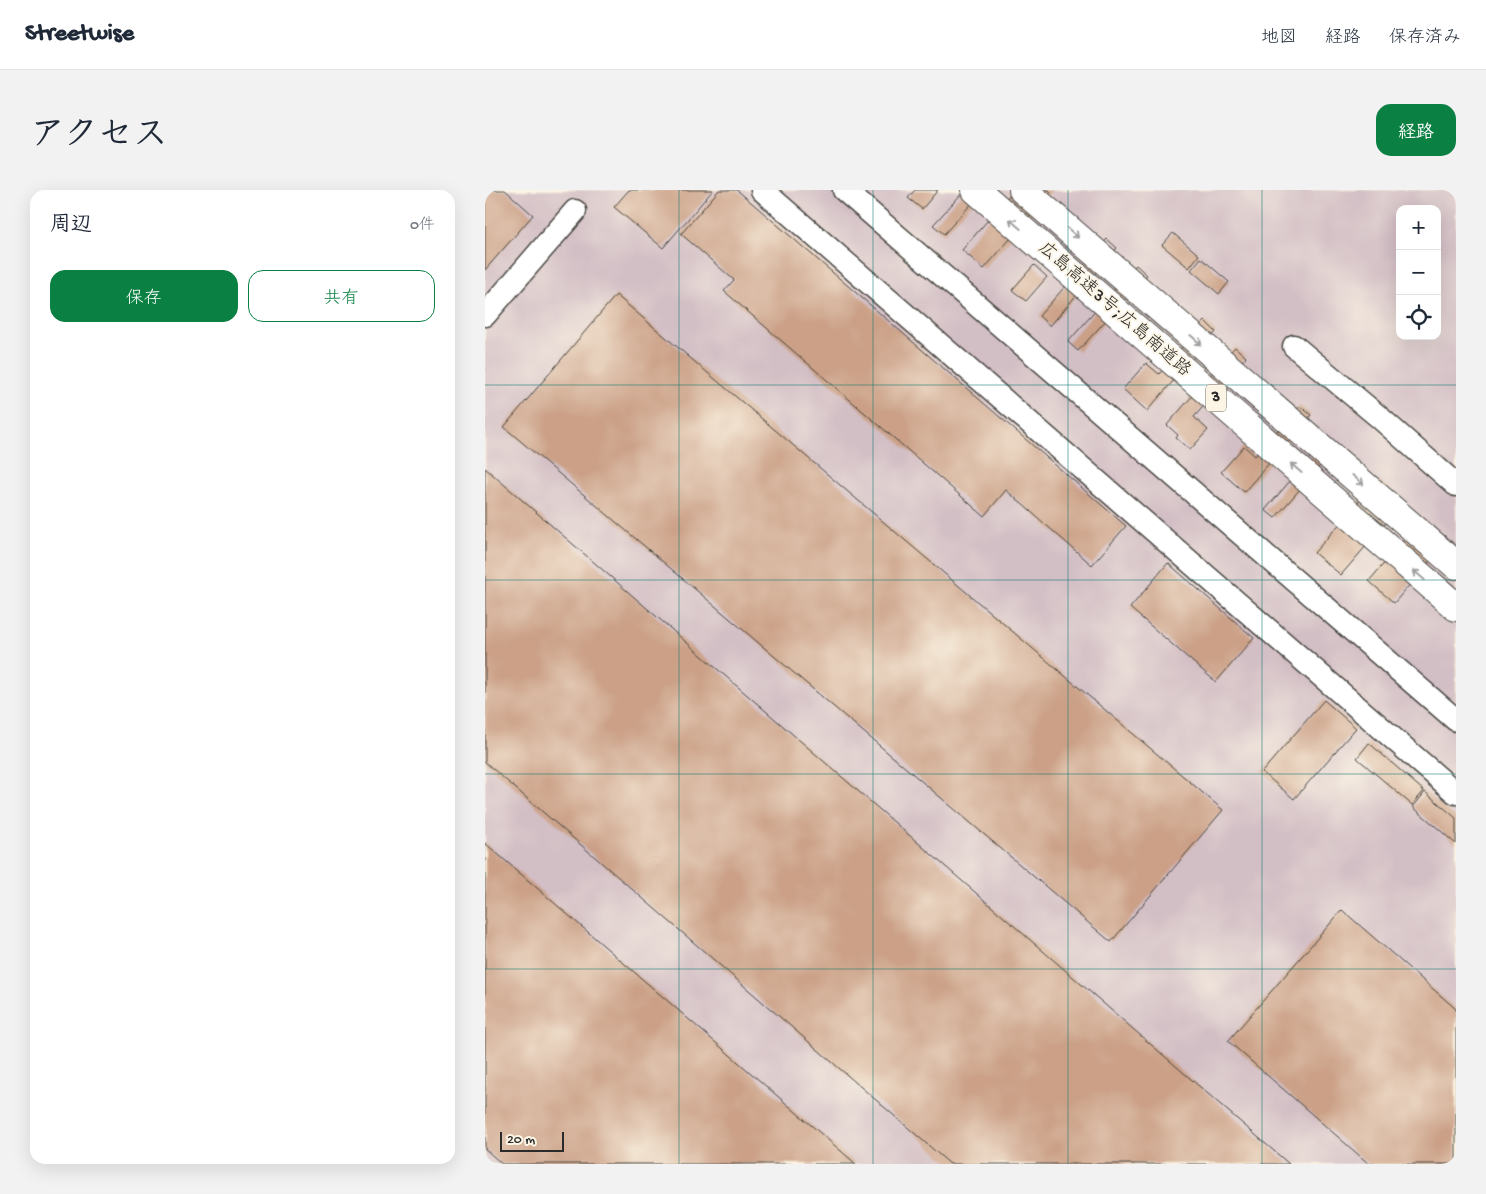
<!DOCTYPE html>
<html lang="ja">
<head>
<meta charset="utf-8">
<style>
  :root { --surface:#fff; --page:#f2f2f3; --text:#1f2937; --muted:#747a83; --line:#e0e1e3; --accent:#0b8043 }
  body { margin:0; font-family:"Gochi Hand","Klee One",sans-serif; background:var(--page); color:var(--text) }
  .controls { position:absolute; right:15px; top:15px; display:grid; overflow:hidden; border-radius:10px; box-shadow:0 5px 20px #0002 }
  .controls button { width:45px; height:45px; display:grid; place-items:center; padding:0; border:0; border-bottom:1px solid var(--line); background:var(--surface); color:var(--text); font:25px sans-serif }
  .scale { position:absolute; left:15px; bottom:12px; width:64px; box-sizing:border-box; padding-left:5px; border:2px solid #2b2b2b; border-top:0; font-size:14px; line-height:18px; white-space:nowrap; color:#2b2b2b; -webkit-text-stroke:4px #fcf5e5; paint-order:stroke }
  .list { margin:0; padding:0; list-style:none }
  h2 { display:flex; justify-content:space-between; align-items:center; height:65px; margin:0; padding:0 20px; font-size:21px }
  h2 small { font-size:16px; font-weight:400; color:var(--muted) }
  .actions { display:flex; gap:10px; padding:15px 20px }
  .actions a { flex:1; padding:11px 0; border:1px solid var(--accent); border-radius:15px; text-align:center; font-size:18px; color:var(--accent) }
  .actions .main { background:var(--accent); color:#fff }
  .icon { flex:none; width:28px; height:28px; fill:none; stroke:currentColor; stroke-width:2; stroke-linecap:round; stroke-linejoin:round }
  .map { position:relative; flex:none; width:971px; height:974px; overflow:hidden; border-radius:15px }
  header { display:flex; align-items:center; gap:30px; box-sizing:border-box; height:70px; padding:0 25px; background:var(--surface); border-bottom:1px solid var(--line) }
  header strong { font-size:24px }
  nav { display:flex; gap:28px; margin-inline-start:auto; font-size:18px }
  .intro { display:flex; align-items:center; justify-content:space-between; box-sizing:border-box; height:120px; padding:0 30px }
  h1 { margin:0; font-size:35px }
  .button { padding:12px 22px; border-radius:15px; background:var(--accent); color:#fff; font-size:18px; font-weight:700 }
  main { display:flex; gap:30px; padding:0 30px }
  aside { flex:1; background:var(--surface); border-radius:15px; box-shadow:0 5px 20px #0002 }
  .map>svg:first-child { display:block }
  .industrial { fill:#d2bec5; fill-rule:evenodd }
  .building { fill:#cba087 }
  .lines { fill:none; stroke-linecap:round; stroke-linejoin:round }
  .minor-casing { stroke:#494742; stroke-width:25 }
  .highway-casing { stroke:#494742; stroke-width:30 }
  .minor { stroke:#fff; stroke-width:22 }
  .highway { stroke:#fff; stroke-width:28 }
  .oneway { stroke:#a0a0a0 }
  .grid { fill:none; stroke:#0f766e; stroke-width:1; stroke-opacity:0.55 }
  .labels { text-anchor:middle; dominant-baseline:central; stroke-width:4; stroke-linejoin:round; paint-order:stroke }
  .shield { fill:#fcf5e5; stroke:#6a6863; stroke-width:1 }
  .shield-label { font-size:16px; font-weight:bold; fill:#2b2b2b }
  .street-label { font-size:18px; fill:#2b2b2b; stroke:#fcf5e5 }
</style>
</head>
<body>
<header>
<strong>Streetwise</strong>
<nav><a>地図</a><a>経路</a><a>保存済み</a></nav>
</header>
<div class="intro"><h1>アクセス</h1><a class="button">経路</a></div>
<main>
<aside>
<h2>周辺<small>0件</small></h2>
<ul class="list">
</ul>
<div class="actions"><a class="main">保存</a><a>共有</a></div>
</aside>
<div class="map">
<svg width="971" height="974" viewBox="0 0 971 974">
  <rect width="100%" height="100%" fill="#fcf5e5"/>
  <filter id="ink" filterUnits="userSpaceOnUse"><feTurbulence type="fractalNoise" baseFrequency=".02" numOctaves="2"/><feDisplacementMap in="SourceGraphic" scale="10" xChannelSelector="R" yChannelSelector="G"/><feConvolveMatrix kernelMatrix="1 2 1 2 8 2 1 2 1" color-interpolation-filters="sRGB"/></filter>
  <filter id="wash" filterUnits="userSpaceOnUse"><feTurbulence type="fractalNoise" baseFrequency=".0096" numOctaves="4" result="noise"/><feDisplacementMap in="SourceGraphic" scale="20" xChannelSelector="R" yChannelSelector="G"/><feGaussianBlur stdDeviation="1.12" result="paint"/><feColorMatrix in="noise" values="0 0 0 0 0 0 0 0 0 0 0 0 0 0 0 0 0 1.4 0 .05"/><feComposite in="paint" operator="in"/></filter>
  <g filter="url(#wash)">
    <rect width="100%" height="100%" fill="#f0e5c7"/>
    <path class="industrial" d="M0,0H971V974H0ZM915,19H952V146H915Z"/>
    <g id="blocks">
      <path class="building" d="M0,0H20L48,25L0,80Z
        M144,0H228L178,58L129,17Z
        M234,0H252L641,336L607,375L521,300L499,326L239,101L249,90L196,44Z
        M430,0H453L437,19L423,8Z
        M480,0H499L459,44L448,35Z
        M529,0H564L566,2L499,79L477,60Z
        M688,43L714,65L704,78L677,55Z
        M622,49L632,58L565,136L554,126Z
        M716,68L744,92L734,104L706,80Z
        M549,75L562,87L541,111L527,100Z
        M651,75L662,85L593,161L583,152Z
        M131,105L738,620L626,752L19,237Z
        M720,131L731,142L662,221L638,199L661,173L674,184Z
        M750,157L761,167L709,227L723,240L705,260L691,248L693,245L682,235Z
        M815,216L826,225L759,302L736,282L759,256L770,266Z
        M843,247L853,255L790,328L780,320Z
        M0,278L804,974H465L0,572Z
        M893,290L919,312L856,385L829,363Z
        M937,329L962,351L909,413L884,391Z
        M683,373L769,448L731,492L645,418Z
        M839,510L871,538L809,609L777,582Z
        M884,553L939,601L927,615L872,568Z
        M940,602L971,628V654L928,617Z
        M0,653L371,974H17L0,959Z
        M857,720L971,819V974H884L743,851Z"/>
    </g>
  </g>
  <g filter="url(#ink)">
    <use href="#blocks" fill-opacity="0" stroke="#494742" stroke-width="1"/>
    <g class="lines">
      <g class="minor-casing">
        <path id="minor" d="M277,0L971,603
          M359,0L971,530
          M0,125L90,21
          M809,156L894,227L971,295"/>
      </g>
      <g class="highway-casing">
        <path id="highway" d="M491,0L971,417
          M538,0L971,375"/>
      </g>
      <use href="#minor" class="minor"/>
      <use href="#highway" class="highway"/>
    </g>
    <defs><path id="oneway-shaft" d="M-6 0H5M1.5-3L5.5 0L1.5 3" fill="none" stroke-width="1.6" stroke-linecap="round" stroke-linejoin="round" transform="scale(1.25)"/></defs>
    <g class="oneway">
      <use href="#oneway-shaft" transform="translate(530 34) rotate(-139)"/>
      <use href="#oneway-shaft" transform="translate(588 43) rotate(41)"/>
      <use href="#oneway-shaft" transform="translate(711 150) rotate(41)"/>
      <use href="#oneway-shaft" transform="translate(811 278) rotate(-139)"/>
      <use href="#oneway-shaft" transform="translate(873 290) rotate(41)"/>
      <use href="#oneway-shaft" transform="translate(934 385) rotate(-139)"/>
    </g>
  </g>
  <path class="grid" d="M194,0V974M388,0V974M583,0V974M777,0V974M0,195H971M0,390H971M0,584H971M0,779H971"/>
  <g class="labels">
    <rect class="shield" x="721" y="194.5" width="20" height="27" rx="4"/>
    <g class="shield-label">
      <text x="731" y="208">3</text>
    </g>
    <g class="street-label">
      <text transform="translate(629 120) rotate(41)">広島高速3号;広島南道路</text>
    </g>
  </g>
</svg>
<div class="controls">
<button>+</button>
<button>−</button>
<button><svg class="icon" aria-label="locate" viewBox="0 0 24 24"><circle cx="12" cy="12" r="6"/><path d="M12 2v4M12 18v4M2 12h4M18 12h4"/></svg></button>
</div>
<div class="scale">20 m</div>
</div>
</main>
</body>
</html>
